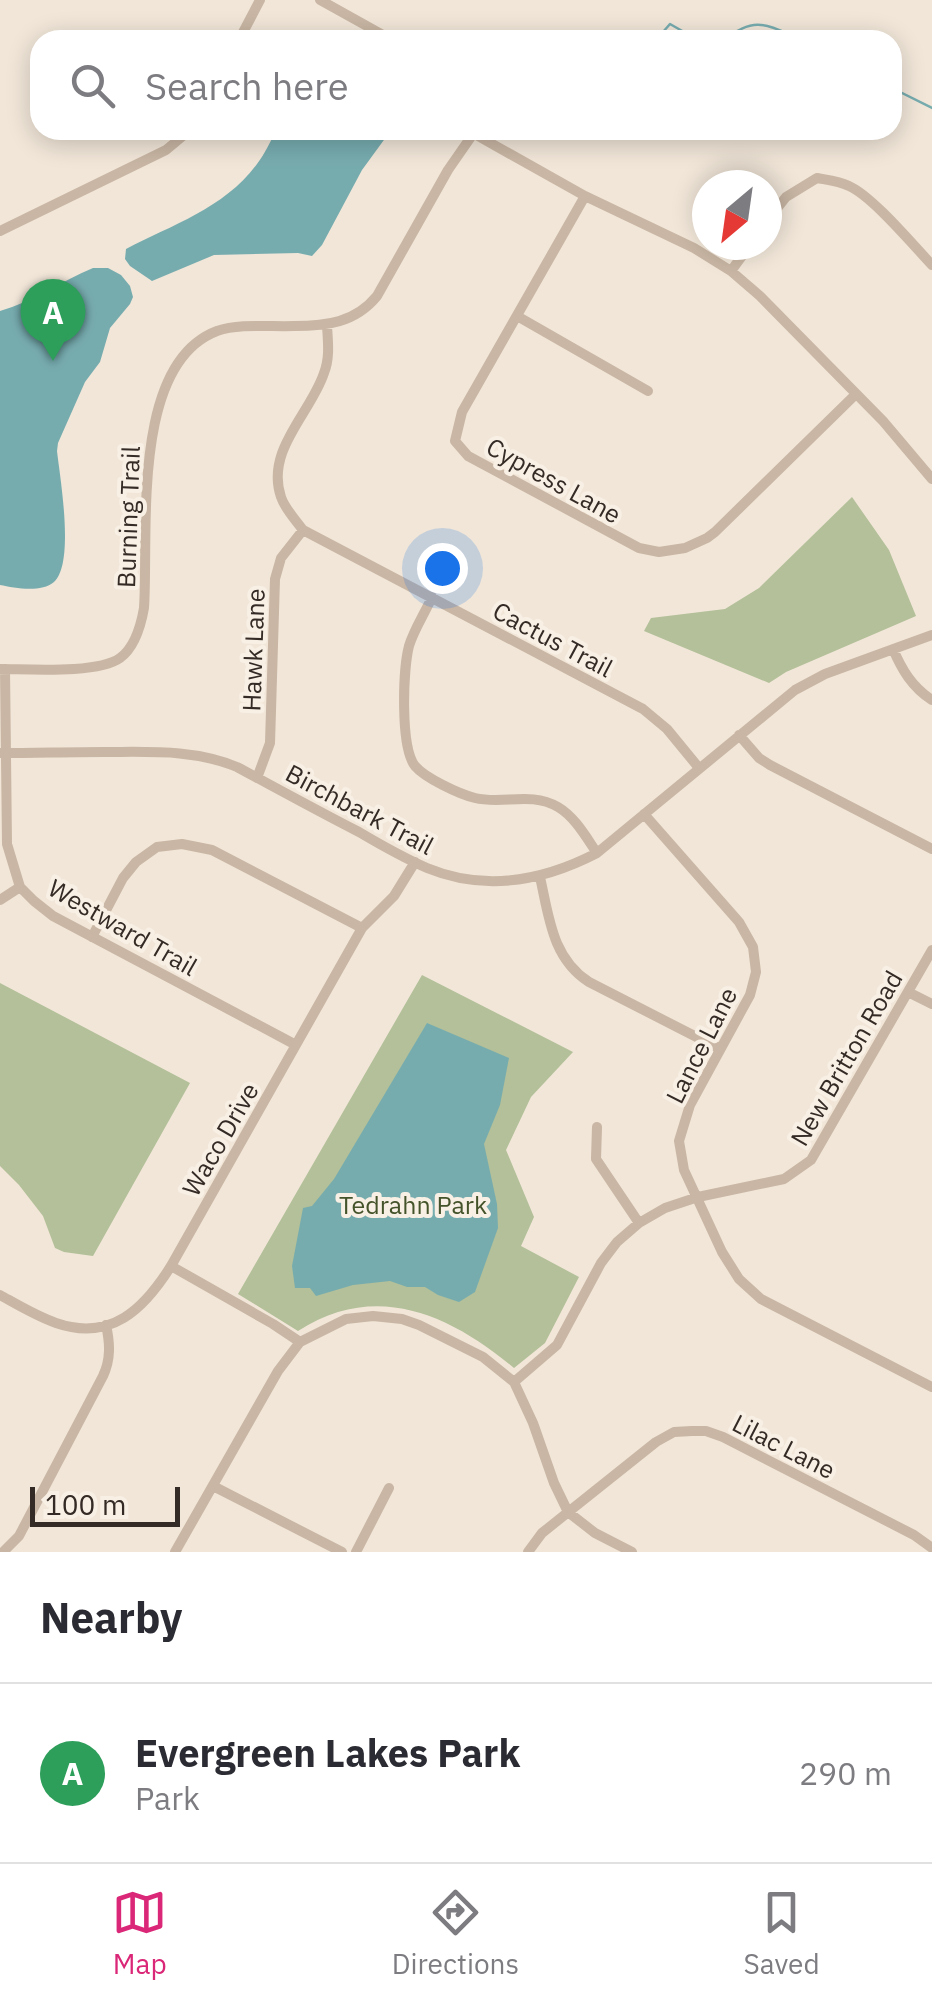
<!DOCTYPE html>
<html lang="en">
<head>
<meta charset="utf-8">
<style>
  :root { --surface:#fff; --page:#f2f2f3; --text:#2b2b33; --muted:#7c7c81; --line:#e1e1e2; --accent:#db2777 }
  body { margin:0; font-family:"IBM Plex Sans",sans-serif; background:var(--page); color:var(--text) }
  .compass { position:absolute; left:692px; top:170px; width:90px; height:90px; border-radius:50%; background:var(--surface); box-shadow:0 5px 25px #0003; rotate:209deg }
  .scale { position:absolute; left:30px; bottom:25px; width:150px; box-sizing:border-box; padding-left:10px; border:5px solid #352b26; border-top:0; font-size:28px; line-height:35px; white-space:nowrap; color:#352b26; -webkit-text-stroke:8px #f9f0e5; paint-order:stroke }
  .you { position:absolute; left:442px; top:568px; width:35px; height:35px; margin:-25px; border:8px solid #fff; border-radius:50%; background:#1a73e8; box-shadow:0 0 0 15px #1a73e833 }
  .badge { display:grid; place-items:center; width:65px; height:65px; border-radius:50%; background:var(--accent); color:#fff; font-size:32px; font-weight:700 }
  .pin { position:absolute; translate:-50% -82px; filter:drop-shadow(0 2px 5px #0008) }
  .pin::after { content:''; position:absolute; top:52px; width:35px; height:30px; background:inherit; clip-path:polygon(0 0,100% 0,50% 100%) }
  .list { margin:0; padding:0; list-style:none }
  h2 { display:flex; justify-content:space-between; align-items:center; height:130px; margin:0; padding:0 40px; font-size:42px }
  h2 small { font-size:32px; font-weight:400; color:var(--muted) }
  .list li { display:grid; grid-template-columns:65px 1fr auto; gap:30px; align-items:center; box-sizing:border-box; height:180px; padding:0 40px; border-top:2px solid var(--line) }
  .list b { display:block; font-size:38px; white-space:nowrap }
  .list p { margin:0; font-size:32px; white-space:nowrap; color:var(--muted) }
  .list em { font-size:32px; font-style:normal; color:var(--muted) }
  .icon { flex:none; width:55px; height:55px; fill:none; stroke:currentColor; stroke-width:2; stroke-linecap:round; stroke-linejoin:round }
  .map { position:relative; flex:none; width:932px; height:1552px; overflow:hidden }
  .search { position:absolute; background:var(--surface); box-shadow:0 5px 25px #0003; left:30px; right:30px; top:30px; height:110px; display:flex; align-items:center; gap:25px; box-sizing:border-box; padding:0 35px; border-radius:30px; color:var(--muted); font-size:38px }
  .sheet { height:310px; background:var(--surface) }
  nav { display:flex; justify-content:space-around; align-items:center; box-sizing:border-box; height:140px; border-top:2px solid var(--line); background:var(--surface); font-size:28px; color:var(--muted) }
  nav a { display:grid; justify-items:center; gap:5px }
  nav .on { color:var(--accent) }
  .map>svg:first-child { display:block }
  .green { fill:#b3c099 }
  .water { fill:#77acaf }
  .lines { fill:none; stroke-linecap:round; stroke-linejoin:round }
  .stream { stroke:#77acaf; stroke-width:2.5 }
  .minor { stroke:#c9b6a4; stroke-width:10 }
  .labels { text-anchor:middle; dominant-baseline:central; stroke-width:8; stroke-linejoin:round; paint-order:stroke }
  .street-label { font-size:25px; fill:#352b26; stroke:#f9f0e5 }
  .park-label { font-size:25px; fill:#44532a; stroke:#f9f0e5 }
</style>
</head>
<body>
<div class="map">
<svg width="932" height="1552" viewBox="0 0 932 1552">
  <rect width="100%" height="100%" fill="#f1e6d8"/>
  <path class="green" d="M852,497L889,550L916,616L786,672L769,683L644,631L651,618L725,609L759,588Z
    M422,975L573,1052L531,1097L506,1150L534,1217L521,1246L579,1277L545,1343L514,1368C449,1314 376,1281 298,1331L238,1294Z
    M0,983L190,1083L93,1256L64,1252L55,1248L43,1216L19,1185L0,1166Z"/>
  <path class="water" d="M277,130H386L389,133L362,170L322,245L312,256L298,253L214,255L152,281L130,266L125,259L126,249C172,225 225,208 257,164C265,154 270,141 277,130Z
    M93,268H108L121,275L130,286L133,297L130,304L110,328L100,362L85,382L58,443L57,451C60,478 75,563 54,582C41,593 15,588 0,585V311C33,302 61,281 93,268Z
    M427,1023L509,1058L500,1105L484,1144L497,1204L498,1228L475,1292L459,1302L438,1295L425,1287H407L390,1281L353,1285L316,1296L310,1288H295L292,1266L303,1208L312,1206L334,1179Z"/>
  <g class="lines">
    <path class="stream" d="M656,40L670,24L698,40
      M725,40C755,14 769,26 802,40
      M892,88L932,108"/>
    <path class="minor" d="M320,0L392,40
      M239,40L260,0
      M471,132L585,196L694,248L731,271L760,296L883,421L932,479
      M585,196L462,412L455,441L468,456L639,548L659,552L685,548L707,538L715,532L856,394
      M767,221L786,197L817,178C828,180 839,181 849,186C872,196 913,245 932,265
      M0,231L166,150L190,130
      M731,271L750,245
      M517,316L648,391
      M327,326C328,342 330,358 324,373C311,413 265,450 281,497C285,509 295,519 303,530L643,709L667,729L699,768
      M432,597C425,613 414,629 409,646C403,669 400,747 415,766C425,778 459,794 475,798C503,805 530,791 558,807C575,817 586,837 597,853
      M893,649C902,670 912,687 932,700
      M0,669C28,669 98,674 120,658C134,648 141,625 144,608C149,534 130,364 217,331C240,323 270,327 294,326C326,326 355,323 377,296L448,170L473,134
      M5,669L7,844L20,887L34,901L53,916L296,1045
      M739,735L759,758L770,765L932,849
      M0,753C35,753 69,752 104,752C149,752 194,749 237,767C278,789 318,811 359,832C381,845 404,858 427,868C485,892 543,881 597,853L795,690L825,674L932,635
      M257,778L270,743L275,579L281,558L303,530
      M644,814L739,922L753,947L756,972L750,995L690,1105L679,1141L684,1170L722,1252L739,1279L761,1299L932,1387
      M540,877C549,917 552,958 589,982L720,1049
      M0,900L20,887
      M92,937L123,878L136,862L157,847L182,844L212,850L362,928
      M908,992L932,1004
      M597,1127L596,1159L639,1223
      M171,1266L273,1324L300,1342
      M0,1295C18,1305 36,1316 56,1323C111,1342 144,1309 171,1266L362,928L394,896L415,862
      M514,1382L557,1345L601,1263L617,1242L639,1223L665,1208L698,1197L784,1179L811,1160L932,950
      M213,1486L342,1552
      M3,1552L19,1536L103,1376C111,1359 110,1343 106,1325
      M175,1552L278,1371L300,1342L346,1319L373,1316L402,1319L419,1325L483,1357L514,1382L533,1423L554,1483L568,1512L595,1533L632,1552
      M356,1552L389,1488
      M528,1552L542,1533L656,1442L674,1432L692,1431H706L723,1437L914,1535L932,1548"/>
  </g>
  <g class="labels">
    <g class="street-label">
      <text transform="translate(554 480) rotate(29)">Cypress Lane</text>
      <text transform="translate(128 517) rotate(-88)">Burning Trail</text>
      <text transform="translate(553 639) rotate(28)">Cactus Trail</text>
      <text transform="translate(253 650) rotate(-88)">Hawk Lane</text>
      <text transform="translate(360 809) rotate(28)">Birchbark Trail</text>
      <text transform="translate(123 927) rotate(30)">Westward Trail</text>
      <text transform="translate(701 1045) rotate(-63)">Lance Lane</text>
      <text transform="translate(846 1058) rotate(-60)">New Britton Road</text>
      <text transform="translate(220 1139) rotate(-60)">Waco Drive</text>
      <text transform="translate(784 1446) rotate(27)">Lilac Lane</text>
    </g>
    <g class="park-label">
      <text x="413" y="1204">Tedrahn Park</text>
    </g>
  </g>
</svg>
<svg class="compass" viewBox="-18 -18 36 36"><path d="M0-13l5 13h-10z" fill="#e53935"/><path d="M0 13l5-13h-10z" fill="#7c7c81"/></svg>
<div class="scale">100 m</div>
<div class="you"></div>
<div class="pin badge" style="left:53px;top:361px;background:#2e9e5b">A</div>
<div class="search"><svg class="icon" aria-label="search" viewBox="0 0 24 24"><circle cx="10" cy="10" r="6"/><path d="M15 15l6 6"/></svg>Search here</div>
</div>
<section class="sheet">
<h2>Nearby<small></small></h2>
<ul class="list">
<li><span class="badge" style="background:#2e9e5b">A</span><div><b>Evergreen Lakes Park</b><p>Park</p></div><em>290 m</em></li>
</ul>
</section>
<nav>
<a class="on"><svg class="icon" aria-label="map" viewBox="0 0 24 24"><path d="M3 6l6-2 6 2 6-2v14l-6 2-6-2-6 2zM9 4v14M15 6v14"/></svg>Map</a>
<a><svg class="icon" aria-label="directions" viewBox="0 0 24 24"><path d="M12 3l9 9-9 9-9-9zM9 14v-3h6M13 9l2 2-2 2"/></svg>Directions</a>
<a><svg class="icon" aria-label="saved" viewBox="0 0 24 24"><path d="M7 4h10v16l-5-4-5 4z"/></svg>Saved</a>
</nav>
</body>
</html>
